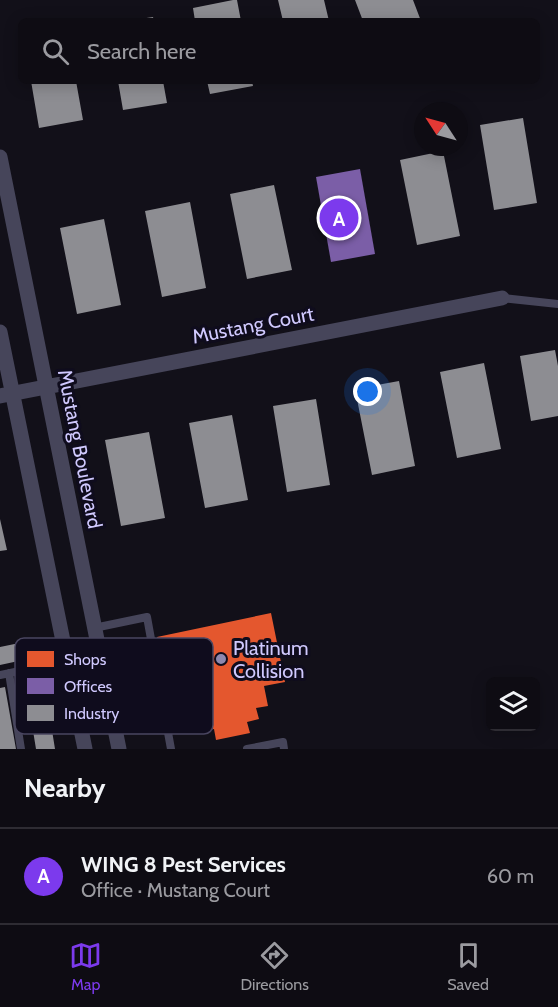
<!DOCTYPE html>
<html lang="en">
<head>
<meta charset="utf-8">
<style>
  :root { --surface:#0e0c13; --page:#1c1a21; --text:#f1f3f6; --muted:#9b9ba0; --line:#2e2c33; --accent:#7c3aed }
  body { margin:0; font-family:Cabin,sans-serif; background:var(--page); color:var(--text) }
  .controls { position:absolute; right:18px; bottom:18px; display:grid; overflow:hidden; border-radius:9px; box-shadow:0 3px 15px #0003 }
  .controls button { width:54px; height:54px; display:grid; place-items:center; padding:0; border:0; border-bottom:2px solid var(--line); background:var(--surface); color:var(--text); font:30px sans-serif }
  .compass { position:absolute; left:414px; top:102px; width:54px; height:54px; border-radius:50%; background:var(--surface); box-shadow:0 3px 15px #0003; rotate:306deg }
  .you { position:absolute; left:368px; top:392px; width:21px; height:21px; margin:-15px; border:4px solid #fff; border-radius:50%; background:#1a73e8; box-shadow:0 0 0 9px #1a73e833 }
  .badge { display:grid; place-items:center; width:39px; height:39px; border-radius:50%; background:var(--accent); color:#fff; font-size:20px; font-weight:700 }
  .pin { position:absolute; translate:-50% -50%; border:3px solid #fff; box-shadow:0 2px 6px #0006 }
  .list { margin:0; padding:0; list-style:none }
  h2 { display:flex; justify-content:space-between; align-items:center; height:78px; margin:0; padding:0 24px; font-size:26px }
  h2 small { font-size:20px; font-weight:400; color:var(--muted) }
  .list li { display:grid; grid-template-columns:39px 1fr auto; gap:18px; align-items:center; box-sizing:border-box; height:96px; padding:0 24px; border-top:2px solid var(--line) }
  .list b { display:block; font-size:22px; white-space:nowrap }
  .list p { margin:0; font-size:20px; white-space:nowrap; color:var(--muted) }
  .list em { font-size:20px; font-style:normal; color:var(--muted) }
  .icon { flex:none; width:33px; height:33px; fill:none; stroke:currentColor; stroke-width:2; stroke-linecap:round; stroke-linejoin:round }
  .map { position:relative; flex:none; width:558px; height:749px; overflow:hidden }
  .search { position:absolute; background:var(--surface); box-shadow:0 3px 15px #0003; left:18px; right:18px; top:18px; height:66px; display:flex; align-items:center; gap:15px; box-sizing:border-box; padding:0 21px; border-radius:9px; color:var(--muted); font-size:22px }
  .sheet { height:174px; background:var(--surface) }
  nav { display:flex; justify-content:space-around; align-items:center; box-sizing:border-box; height:84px; border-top:2px solid var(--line); background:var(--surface); font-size:16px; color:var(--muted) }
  nav a { display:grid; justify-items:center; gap:3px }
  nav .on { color:var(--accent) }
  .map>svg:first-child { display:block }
  .shops { fill:#e4572e }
  .offices { fill:#7b5ea7 }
  .industry { fill:#8d8d92 }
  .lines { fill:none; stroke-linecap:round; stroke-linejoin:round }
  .service { stroke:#46455a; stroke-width:8 }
  .minor { stroke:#46455a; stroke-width:15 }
  .poi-dot { fill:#8e88ae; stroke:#0f0c1d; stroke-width:2 }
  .labels { text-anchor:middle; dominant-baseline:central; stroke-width:6; stroke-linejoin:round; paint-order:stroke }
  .street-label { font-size:20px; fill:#d0c9fe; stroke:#0f0c1d }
  .poi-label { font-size:20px; fill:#d0c9fe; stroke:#0f0c1d; text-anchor:start }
  .key { fill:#0f0c1d; stroke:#494560; stroke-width:1.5 }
  .key-label { font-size:16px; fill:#d0c9fe }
</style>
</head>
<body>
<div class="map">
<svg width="558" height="749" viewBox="0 0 558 749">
  <rect width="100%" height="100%" fill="#121019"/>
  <path class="shops" d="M271,613L285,682L264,686L268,706L256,708L259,719L247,722L250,733L216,740L214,729L201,731L198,720L186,722L184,710L173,713L157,637Z"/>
  <path class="offices" d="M360,169L375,254L331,262L316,177Z"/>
  <path class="industry" d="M233,0H237L241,21H195L193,8Z
    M278,0H324L329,21H283Z
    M355,0H413L421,21H363Z
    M153,17L154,21H134L133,20Z
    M31,81H76L83,120L39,128Z
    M118,81H163L167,103L123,110Z
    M207,81H252L253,86L210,94Z
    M523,118L537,203L494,210L480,125Z
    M443,151L460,236L417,245L400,160Z
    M274,185L292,270L247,279L230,194Z
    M190,202L206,288L162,297L145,211Z
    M104,219L121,305L77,314L60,228Z
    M555,350L558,366V416L531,421L520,356Z
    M484,363L501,449L457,458L440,372Z
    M399,381L415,466L372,475L355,389Z
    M316,399L330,485L287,492L273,406Z
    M232,415L248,500L205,508L189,423Z
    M149,432L165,518L121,526L105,440Z
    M0,519L7,550L0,551Z
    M34,640L37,657L0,665V647Z
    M44,680L55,749H36L25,682Z
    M5,687L16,749H0V688Z"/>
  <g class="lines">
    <path class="service" d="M502,298L558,304
      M94,628L147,617L171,749
      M9,673L21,749
      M0,675L67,661
      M247,749L283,742L284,749"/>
    <path class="minor" d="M0,157L119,749
      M0,332L85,749
      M0,396L502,298"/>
  </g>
  <circle class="poi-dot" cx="221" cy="659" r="6"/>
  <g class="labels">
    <g class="street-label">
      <text transform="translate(253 325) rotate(-11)">Mustang Court</text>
      <text transform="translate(80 449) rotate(79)">Mustang Boulevard</text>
    </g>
    <g class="poi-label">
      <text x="233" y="648">Platinum<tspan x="233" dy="23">Collision</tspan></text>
    </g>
  </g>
  <rect x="15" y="638" width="198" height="96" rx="9" class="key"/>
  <rect x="27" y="651" width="27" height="16" fill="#e4572e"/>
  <rect x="27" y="678" width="27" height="16" fill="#7b5ea7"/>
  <rect x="27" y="705" width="27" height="16" fill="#8d8d92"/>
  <g class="key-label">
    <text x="64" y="665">Shops</text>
    <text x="64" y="692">Offices</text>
    <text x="64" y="719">Industry</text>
  </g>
</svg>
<div class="controls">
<button><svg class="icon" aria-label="layers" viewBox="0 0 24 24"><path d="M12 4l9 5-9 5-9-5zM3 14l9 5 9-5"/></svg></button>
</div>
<svg class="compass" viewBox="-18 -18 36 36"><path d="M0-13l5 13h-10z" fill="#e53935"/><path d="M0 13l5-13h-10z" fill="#9b9ba0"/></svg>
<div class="you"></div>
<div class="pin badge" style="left:339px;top:218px">A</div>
<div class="search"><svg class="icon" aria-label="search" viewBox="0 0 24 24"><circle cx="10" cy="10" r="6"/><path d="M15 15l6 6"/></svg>Search here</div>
</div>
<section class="sheet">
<h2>Nearby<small></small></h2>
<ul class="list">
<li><span class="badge">A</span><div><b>WING 8 Pest Services</b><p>Office · Mustang Court</p></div><em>60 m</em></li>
</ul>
</section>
<nav>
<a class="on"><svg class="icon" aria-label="map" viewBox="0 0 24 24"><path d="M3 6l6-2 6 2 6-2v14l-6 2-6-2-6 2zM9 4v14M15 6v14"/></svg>Map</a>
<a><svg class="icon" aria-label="directions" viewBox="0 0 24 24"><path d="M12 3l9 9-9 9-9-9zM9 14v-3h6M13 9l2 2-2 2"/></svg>Directions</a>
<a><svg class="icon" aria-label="saved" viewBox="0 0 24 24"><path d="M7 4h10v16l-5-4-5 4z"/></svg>Saved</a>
</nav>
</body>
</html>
